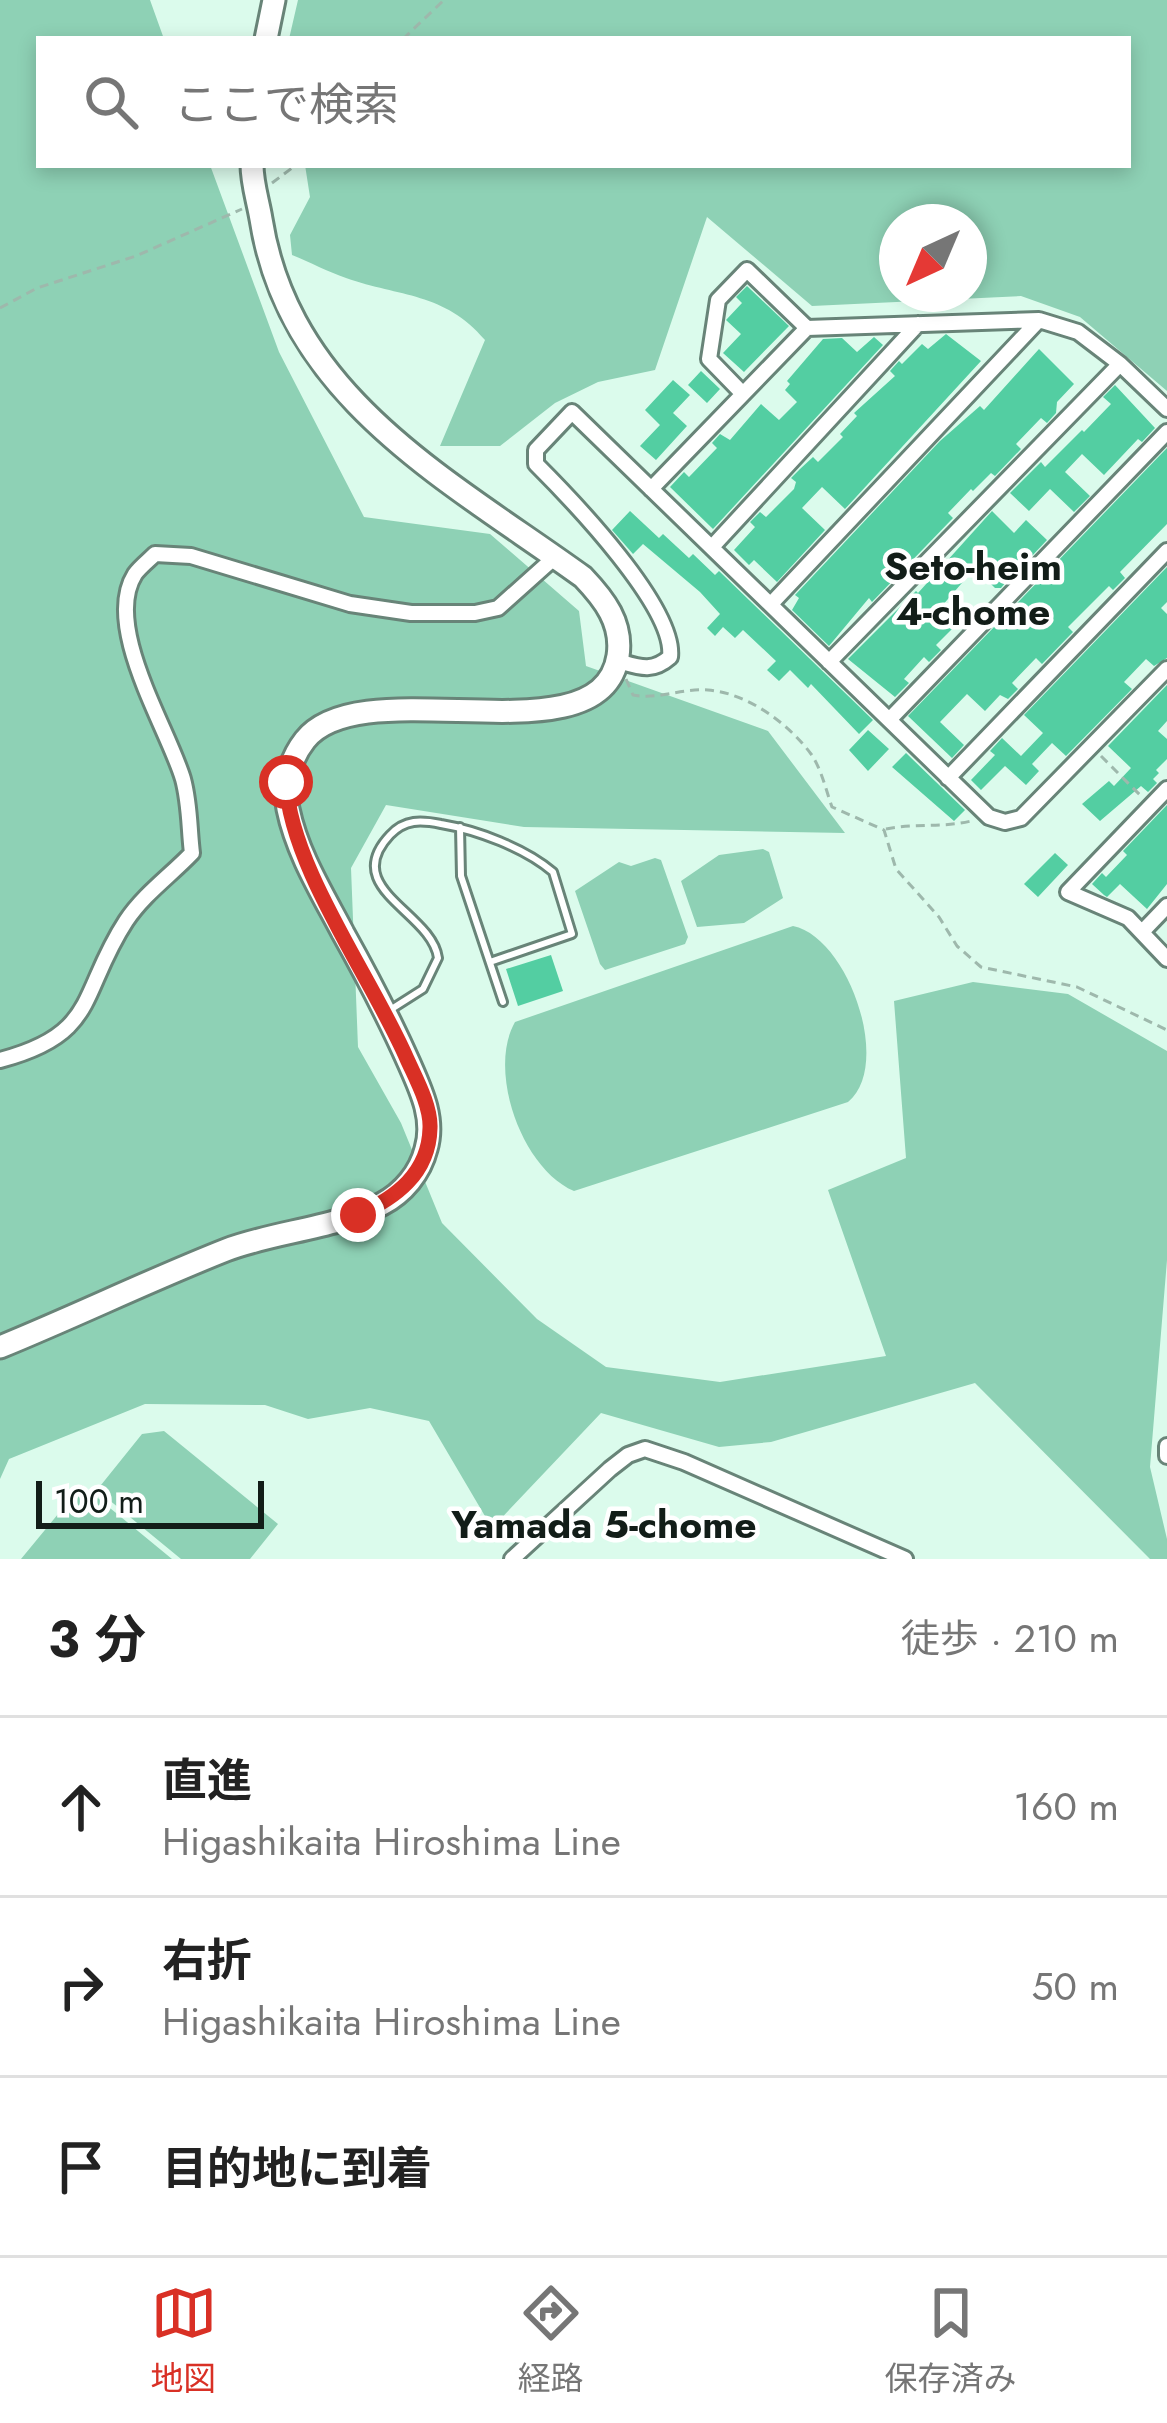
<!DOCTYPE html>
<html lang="ja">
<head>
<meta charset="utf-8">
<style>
  :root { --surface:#fff; --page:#f2f2f2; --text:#222; --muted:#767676; --line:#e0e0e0; --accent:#d93025 }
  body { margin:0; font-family:Jost,"Noto Sans JP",sans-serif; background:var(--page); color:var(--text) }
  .compass { position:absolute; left:879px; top:204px; width:108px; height:108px; border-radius:50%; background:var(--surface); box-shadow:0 6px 18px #0003; rotate:224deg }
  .scale { position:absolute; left:36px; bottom:30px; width:228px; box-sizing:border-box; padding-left:12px; border:6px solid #121d18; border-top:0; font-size:33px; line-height:42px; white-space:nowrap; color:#121d18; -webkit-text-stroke:9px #fff; paint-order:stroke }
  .stop { position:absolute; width:36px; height:36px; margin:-27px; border:9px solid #d93025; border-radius:50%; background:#fff }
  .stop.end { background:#d93025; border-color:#fff; box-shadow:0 3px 12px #0008 }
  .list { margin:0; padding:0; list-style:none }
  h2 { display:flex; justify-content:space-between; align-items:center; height:156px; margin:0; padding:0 48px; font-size:51px }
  h2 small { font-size:39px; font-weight:400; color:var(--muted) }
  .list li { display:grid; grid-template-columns:78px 1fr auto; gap:36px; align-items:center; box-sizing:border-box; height:180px; padding:0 48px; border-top:3px solid var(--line) }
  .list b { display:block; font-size:45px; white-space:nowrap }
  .list p { margin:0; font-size:39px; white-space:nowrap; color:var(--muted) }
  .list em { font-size:39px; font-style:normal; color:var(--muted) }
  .icon { flex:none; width:66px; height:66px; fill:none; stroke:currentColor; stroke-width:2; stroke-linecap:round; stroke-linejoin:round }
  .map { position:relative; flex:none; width:1167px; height:1559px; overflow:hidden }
  .search { position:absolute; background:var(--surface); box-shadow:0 6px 18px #0003; left:36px; right:36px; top:36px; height:132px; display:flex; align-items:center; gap:30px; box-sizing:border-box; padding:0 42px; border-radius:0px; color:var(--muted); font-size:45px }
  .sheet { height:696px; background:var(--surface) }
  nav { display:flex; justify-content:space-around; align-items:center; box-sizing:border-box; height:168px; border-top:3px solid var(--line); background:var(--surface); font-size:33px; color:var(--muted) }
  nav a { display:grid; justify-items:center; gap:6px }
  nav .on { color:var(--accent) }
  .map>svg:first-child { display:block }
  .green { fill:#8ed1b5; fill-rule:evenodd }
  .building { fill:#53cea2 }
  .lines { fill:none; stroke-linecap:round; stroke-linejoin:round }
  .lane-casing { stroke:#688478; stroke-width:12 }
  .street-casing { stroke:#688478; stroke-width:20 }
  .primary-casing { stroke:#688478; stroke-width:27 }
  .path { stroke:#9eb8ac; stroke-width:3; stroke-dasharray:9 6; stroke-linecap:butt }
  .lane { stroke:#fff; stroke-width:6 }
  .street { stroke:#fff; stroke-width:14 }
  .primary { stroke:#fff; stroke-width:21 }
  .route { stroke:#d93025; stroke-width:15 }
  .labels { text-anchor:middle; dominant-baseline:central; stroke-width:9; stroke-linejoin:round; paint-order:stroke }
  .neighbourhood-label { font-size:39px; font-weight:bold; fill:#121d18; stroke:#fff }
</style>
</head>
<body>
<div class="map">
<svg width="1167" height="1559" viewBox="0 0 1167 1559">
  <rect width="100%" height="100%" fill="#dbfbec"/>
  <path class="green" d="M0,0H150L164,39H39V165H210L279,352L364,517L490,534L579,611L586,666L768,731L845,833L524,827L386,805L351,868L358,1047L401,1123L442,1223L537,1319L606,1367L720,1382L886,1356L828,1190L906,1158L894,1001L973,982L1068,994L1167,1051V1260L1150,1467L1167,1539V1559H1150L975,1383L771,1442L719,1447L601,1413L492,1528L429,1421L370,1408L308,1419L265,1405L145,1404L9,1459L0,1479Z
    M298,0H1167V391L1080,317L1021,296L812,306L707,217L655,370L598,382L555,403L500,446H440L485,340C444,292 400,297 346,278C328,272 310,262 292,255L290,235L310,197L305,165H1128V39H289ZM969,222V294H897V222Z
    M763,849L769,852L783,898L744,923L697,927L681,881L719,855Z
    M655,858L661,860L688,937L685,944L605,970L600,964L575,891L619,862L631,866Z
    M793,926C848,937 893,1065 848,1102L574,1191C522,1169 487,1071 515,1022Z
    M164,1431L278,1524L250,1559H181L97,1490L142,1434Z
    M82,1485L172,1559H21Z"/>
  <path class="building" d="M747,286L789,326L744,372L723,353L741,334L726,320L742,303L736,297Z
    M946,334L981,361L845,509L822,487L802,508L825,530L777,582L754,560L749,565L734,550L755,527L750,522L760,512L766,517L794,489L796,482L791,478L800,469L813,457L818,462L843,437L840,434L857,416L854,413L895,376L890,371L899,361L902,364L922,344L928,349Z
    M874,337L883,345L713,529L670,487L684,472L689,477L717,448L712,443L720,434L730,440L761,404L779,420L797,402L785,390L790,384L787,381L823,339L842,338L857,352Z
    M1039,349L1074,384L1057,402L1056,413L1047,423L1041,418L1016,444L1021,449L995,476L991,473L973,491L971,489L948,513L953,518L872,602L869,598L829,646L792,610L799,598L795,595L940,441L980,406L984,410Z
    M701,371L720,389L707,403L688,385Z
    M673,380L690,395L673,413L687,426L656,460L640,446L660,425L645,410Z
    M1115,385L1155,428L1142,442L1138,439L1104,475L1082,454L1065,472L1090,496L1074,512L1050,489L1029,511L1010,493L1041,462L1045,467L1082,430L1084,432L1111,404L1103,397Z
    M1167,448V524L1120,572L1125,578L1113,590L1109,586L1068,627L1073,632L1042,664L1036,658L1012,683L1018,689L1008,699L1000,695L985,711L967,694L940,722L964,745L952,758L908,716Z
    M630,511L659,538L663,534L689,558L693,554L715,575L719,571L873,720L859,734L811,684L808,688L790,670L779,681L767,670L776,661L743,630L735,638L723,627L715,636L707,628L720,614L700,592L643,544L633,554L612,530Z
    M992,511L1014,533L1026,520L1047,540L1031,557L1028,555L1001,588H995L975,568L941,607L958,623L936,645L941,650L929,662L924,657L904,679L909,683L895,697L848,659L916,591L918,593Z
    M1167,567V602L1161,608L1167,614V658L1154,666L1146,659L1124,682L1132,689L1066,756L1052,743L1032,764L1039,771L1026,785L1005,766L981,790L971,780L995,755L990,751L1002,738L1021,756L1043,733L1024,715Z
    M1167,685V721L1158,731L1167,739V759L1156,770L1159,773L1153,779L1157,783L1148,792L1141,786L1100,821L1082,804L1109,781L1114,786L1131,768L1108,746Z
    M868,730L889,749L868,771L849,750Z
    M906,753L965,810L954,821L892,767Z
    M1167,805V884L1147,909L1120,884L1107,897L1104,895L1092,884L1102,873L1106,877L1127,855L1123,851Z
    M1055,853L1068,865L1038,897L1024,884Z
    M551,955L563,991L518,1006L506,969Z"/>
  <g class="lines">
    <g class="lane-casing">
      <path id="lane" d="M460,827L461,876L503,1002
        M390,1010L423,989L438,958C432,912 339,889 390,835C405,819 421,820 441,824C477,830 525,848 553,872L572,934L490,962"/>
    </g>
    <g class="street-casing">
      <path id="street" d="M743,394L709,359L718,300L747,270L807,328
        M651,489L807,328L1039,320L1078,332L1120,364L1167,409
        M712,547L918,324
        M771,604L1039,320
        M618,661C639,667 652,673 670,657C676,608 572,500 536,464V450L572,412L989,817L1005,822L1021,818L1167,669
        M829,662L1120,364
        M890,719L1167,432
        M948,778L1167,551
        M1167,789L1068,892L1128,918L1167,959
        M1143,931L1167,906
        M0,1060C99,1034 79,993 126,921C144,894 170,876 192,853C189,829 190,805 183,779C168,728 102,626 135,574C140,567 149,560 155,554L191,556L350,604L411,613H475L498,608L555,557
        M1167,1446V1456
        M512,1559L610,1469L628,1455L645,1449L684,1462L905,1559"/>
    </g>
    <g class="primary-casing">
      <path id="primary" d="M266,39L274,0
        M0,1347C76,1316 150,1280 226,1250C276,1231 334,1229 382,1204C403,1193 420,1173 426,1149C435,1119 421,1090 409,1063C389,1018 367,976 343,933C322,893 297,853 288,809C283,785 290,759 305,740C363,667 601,764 618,656C623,623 604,599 583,577C449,480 289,398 261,219C258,201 252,183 252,165"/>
    </g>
    <path class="path" d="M403,39L444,0
      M272,183L296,165
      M0,308L37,288L136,256L242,209
      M626,679L633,695C659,700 682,688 708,690C747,693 788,723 811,754C821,768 826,790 832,807L884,830L896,869L939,917L957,946L981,967L1077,987L1167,1030
      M1101,756L1141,796
      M886,829C915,823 942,828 971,821"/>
    <use href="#lane" class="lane"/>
    <use href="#street" class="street"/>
    <use href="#primary" class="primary"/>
  </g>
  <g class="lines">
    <path class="route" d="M286,782C290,867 372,978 407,1059C416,1079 431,1106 430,1128C429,1174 395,1198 358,1215"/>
  </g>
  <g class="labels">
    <g class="neighbourhood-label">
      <text x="973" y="566">Seto-heim<tspan x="973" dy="45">4-chome</tspan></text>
      <text x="604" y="1524">Yamada 5-chome</text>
    </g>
  </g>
</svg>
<svg class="compass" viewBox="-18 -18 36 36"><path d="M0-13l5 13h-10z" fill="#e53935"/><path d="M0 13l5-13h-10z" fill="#767676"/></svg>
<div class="scale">100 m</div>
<div class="stop" style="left:286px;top:782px"></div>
<div class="stop end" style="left:358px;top:1215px"></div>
<div class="search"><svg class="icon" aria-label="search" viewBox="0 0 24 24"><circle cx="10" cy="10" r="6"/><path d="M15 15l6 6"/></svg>ここで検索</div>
</div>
<section class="sheet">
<h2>3 分<small>徒歩 · 210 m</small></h2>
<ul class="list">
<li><svg class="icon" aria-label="ahead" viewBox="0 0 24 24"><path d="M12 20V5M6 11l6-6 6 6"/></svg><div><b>直進</b><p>Higashikaita Hiroshima Line</p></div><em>160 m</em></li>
<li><svg class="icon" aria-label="right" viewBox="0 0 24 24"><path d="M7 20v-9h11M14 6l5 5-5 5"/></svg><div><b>右折</b><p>Higashikaita Hiroshima Line</p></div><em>50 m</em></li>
<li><svg class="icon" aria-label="arrive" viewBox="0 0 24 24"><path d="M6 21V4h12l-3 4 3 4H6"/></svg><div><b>目的地に到着</b></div></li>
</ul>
</section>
<nav>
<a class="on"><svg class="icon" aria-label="map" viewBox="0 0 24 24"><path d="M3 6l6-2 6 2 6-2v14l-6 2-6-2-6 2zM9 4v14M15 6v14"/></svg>地図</a>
<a><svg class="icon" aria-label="directions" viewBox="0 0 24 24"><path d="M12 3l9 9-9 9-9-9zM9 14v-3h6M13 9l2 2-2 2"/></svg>経路</a>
<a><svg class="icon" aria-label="saved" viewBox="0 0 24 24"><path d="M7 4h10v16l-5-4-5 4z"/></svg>保存済み</a>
</nav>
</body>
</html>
